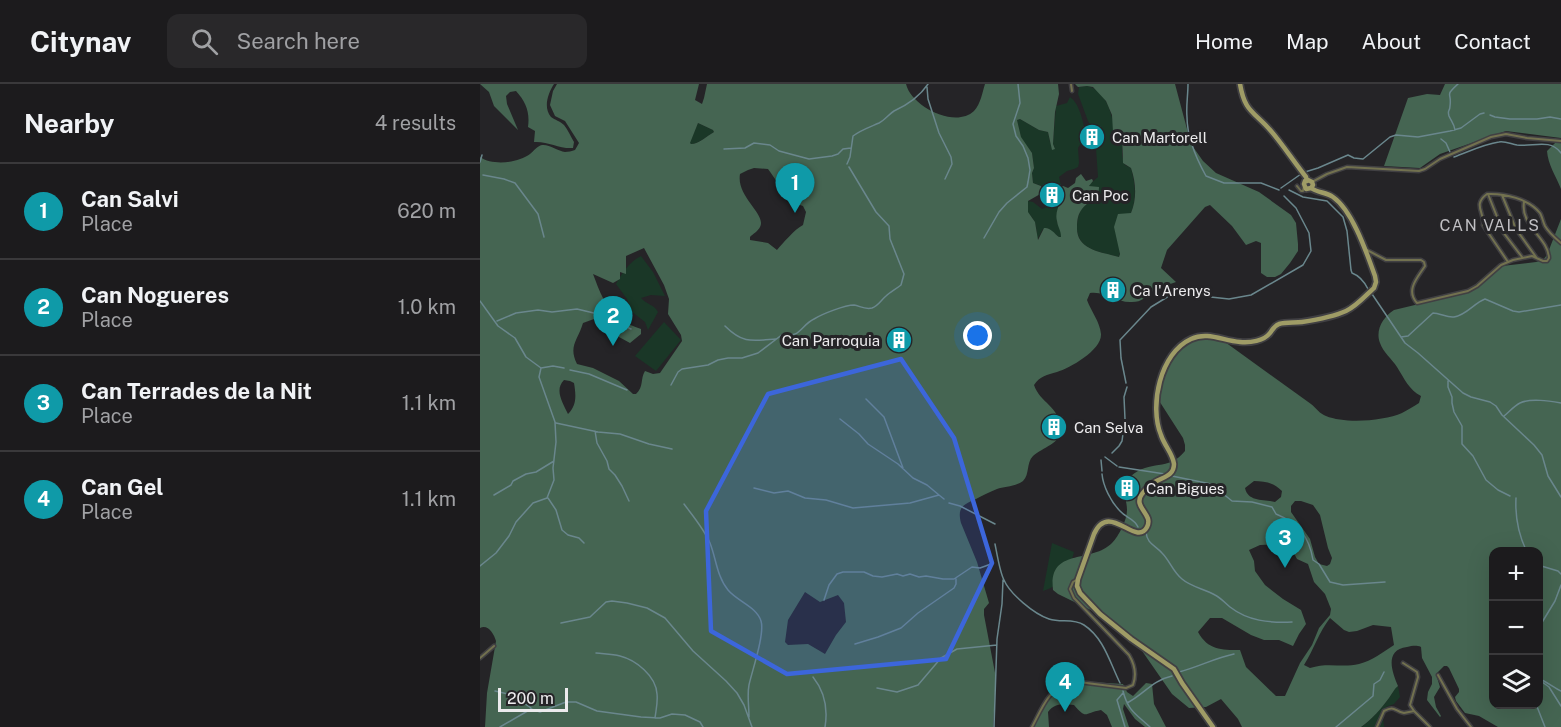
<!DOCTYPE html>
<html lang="en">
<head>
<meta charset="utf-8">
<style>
  :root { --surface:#1c1b1d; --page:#29282a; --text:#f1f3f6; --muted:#a0a1a4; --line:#3a393b; --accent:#f1a17c }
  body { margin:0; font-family:"Public Sans",sans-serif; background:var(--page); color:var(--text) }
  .controls { position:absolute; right:18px; bottom:18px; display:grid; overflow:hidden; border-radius:12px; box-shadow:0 6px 24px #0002 }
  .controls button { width:54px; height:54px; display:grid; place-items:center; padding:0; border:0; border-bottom:2px solid var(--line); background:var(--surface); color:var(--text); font:30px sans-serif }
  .scale { position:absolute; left:18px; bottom:15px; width:70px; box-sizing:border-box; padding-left:6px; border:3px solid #ecebed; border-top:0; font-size:16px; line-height:21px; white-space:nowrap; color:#ecebed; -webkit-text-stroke:4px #252427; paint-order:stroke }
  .you { position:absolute; left:498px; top:252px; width:21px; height:21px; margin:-15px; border:4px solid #fff; border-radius:50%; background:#1a73e8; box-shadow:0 0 0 9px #1a73e833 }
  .badge { display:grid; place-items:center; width:39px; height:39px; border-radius:50%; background:var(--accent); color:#fff; font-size:20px; font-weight:700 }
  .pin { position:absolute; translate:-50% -50px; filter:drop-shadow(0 2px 3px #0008) }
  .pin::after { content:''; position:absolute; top:32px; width:21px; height:18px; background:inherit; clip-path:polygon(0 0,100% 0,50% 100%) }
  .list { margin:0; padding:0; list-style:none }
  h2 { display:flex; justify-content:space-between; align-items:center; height:78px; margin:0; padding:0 24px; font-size:26px }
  h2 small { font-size:20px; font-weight:400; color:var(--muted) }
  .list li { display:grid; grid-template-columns:39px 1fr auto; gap:18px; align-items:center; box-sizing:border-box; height:96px; padding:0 24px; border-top:2px solid var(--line) }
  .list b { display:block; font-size:22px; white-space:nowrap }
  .list p { margin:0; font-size:20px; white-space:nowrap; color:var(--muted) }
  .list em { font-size:20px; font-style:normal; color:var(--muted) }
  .icon { flex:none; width:33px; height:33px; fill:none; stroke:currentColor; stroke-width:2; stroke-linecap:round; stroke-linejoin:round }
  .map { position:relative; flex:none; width:1081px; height:643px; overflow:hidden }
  header { display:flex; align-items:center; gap:36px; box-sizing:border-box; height:84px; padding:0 30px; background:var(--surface); border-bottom:2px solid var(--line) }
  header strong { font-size:28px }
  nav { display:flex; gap:33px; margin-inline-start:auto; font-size:21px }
  .search { width:420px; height:54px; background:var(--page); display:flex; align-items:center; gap:15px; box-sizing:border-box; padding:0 21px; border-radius:12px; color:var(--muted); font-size:22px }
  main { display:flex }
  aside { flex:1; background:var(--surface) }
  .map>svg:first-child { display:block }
  .green { fill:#1a3727 }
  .forest { fill:#456552; fill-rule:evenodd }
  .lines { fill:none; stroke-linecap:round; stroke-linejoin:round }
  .stream { stroke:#6a878d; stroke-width:1.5 }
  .street-casing { stroke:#414043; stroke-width:5 }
  .secondary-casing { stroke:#414043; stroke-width:8 }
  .street { stroke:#72714f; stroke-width:2 }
  .secondary { stroke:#9f9c66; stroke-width:4.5 }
  .marked { fill:#3c66db; fill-opacity:0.2; stroke:#3c66db; stroke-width:4.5; stroke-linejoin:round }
  .labels { text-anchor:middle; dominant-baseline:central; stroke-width:6; stroke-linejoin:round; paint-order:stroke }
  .poi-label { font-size:15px; fill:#ecebed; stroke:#252427; text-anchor:start }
  .neighbourhood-label { font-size:16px; letter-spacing:1.5px; fill:#c1c0c4; stroke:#252427 }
</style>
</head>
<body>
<header>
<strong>Citynav</strong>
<div class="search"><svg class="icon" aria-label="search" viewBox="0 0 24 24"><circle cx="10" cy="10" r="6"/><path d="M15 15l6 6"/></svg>Search here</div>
<nav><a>Home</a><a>Map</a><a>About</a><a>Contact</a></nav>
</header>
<main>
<aside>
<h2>Nearby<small>4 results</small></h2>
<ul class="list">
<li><span class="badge" style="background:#0f9aa8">1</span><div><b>Can Salvi</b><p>Place</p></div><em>620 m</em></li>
<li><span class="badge" style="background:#0f9aa8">2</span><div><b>Can Nogueres</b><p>Place</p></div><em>1.0 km</em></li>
<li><span class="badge" style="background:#0f9aa8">3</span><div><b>Can Terrades de la Nit</b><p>Place</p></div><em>1.1 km</em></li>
<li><span class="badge" style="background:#0f9aa8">4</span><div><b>Can Gel</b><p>Place</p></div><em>1.1 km</em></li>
</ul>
</aside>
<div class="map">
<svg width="1081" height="643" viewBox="0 0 1081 643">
  <rect width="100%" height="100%" fill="#252427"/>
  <path class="green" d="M607,2C628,6 632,33 636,50L642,51V72L645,81L651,84C655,98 657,115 651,129L648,130L639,173C621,168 596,166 597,142C597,138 598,132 600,128C605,118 614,119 619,107L617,103H611L609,101L618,93L615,50L608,37L598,10L599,3Z
    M590,13C600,20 603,38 606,51L598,64L599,79L598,83L594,85L587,87L579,93L581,102L579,108L553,99L552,89L554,84L552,69L541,54L537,36L540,35L559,46L568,48L570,58L575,65L573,60L576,22L587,19Z
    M218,39L233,46L234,48C227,52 219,60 211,60L209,59Z
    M576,116L581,117L577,138L582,148L581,153H579L567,144L563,145L557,156C557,144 556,136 547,128L548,117L553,118L562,125L567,123Z
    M161,172L173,188L185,212L171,211L161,214C166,220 175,221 178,228L168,246L165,238L152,228L147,215L136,200C142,189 150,177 161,172Z
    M184,238L201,256L176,287L155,272Z
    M572,459L594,468C589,488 582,501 563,507Z
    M918,602L920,613L914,620L906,623L903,633L904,643H881C892,635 901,625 909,614C912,610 914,605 918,602Z"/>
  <path class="forest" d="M0,0H74C68,9 63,24 71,33C75,36 80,37 84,41C88,46 91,53 94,58L93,64C79,65 68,57 54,58L55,47L48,43C50,28 46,18 36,7L30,8L26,12L27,20L38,46L14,22L9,8Z
    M77,0H219L215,16L222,20L224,14L227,0H426C431,22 475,45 494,27C501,19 502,9 505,0H578L579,10L575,28L573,60L575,65L572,66L568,48L559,46L540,35L537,36L541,53L552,69L554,84L552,89L553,99L561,102L563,106L562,109L548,117V128L555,138L558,156L564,144C570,143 574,149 579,153H581C581,146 578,144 577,137C575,130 578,123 581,116L580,112V104L583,102L588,104L595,99L596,94L601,90L606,97L612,95L613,97L609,102L619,103C619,116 609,116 602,125C598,130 597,136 597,143C596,166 621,168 639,173L640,170L634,143L638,130L651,129C657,115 656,98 651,84L643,79L642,51L633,48L632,31L626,17L613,3L607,2L598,3L595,0H695L711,60L723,77L736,89L779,108L811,131L816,139L818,160V167L810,179L801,190L795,193H787L781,189V159L776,157L766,161L752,142L730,121L725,123L687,166L681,184L696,198C689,201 678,203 673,207C666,213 662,218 652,218C636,219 627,207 610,209L607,216C611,227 620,238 621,250C622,266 590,284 577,288C567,291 560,292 554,301C560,319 579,322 581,344C582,359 563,363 553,372C546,379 550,390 543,397C537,402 524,403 517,405C509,408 502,412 496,415C483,421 477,423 481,439L497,478L509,519L504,525V531L516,594L513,643H5L7,609L16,557C14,550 8,540 0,544V73C13,82 38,79 50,70C54,67 57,62 62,61C69,60 78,67 85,68C88,68 92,67 95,66L99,59L85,37L75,32L70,21L73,7ZM218,39L233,46L234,48C227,52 219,60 211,60L210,59ZM274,84L288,85C297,97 303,110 317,118V120L323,122L326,128L323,141C315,145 303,159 297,166L288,159L270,156V153C273,150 278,147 280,143C287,130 256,113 260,90L268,86ZM164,164L184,201L189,215L188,230L201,251L202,257L180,289L173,290L165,287C160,295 164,303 156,310H153L139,297L113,284L97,280C88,262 98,256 103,239L114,235L131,243L139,253L150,259L161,250V245C154,242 145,240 139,235C126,225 119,206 113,190L133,199L140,195V188L146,190V172ZM84,296L90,297L94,299C96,311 97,321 88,330C83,319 74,306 84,296ZM325,508L340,518L358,511L364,519L366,538L356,551L345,570L328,560L308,561L305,558L308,536Z
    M965,0H1081V54L1026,47L960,70L940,84L904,82L928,14L947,10L960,11Z
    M1076,58L1081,59V105C1076,92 1068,81 1067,67Z
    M1081,135V643H1018L999,632L985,629L976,617L975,613L979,608V605L969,584L967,582H964L956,590L960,603L954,613L956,623L961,632L960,633L947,616L948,608L952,600V593L942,574L941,563C936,561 932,562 927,563C904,566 912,588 918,602C914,605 912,610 909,614C901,625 892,635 881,643H762L758,635L741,615L726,623L709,624L692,610L660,564L623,532L578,510L573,506C568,463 611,480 632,459C639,452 647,436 647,426C647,411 637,405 651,392C670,375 688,388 705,367V361L703,354L676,312L678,298L696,268L711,253L739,255L745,258L831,320C836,324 840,330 846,332C865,340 904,337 922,329C928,326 934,322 939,319L941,312C929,306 924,294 917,283C912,275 903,268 900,259C895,246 903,233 914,226L989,208L1001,201L1016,185L1022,182L1056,178L1063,176L1067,171ZM774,397C785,397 794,399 802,407L801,413L795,418C783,415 768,418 765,404ZM815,417H821L833,421L840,431L848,464L852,474L850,480L847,482L839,480L835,473L830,455L811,428V422ZM809,460L817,475L828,480L834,498L845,510L851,525L850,531L839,544L832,561L820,579L805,612H796L766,583L760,566C741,566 728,566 718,548L730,534H742L771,551L784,556H799L813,562L819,550L826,540L821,526L803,515L785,501L775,487L774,477L769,466L780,461ZM1014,468H1058V620H1014ZM850,534L864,546L869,548L877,547L893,541L911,543L914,561C903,568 892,577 879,580C862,584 848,578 830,584L824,581C834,565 839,548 850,534Z
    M596,597L643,600L647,608L653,612L666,599L672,600L674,620L686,643H665L655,635L644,620L643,625L649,643H632L627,631L621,626C604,629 607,636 594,621C583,620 575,619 568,628L569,643H550L572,605L586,598Z"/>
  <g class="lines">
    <path class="stream" d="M708,0C708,11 706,22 707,33C707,54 716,74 726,92L744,99H781L799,106
      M447,3L448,15L459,49L471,73L472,80L465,95
      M1010,31L1015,33L1030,35H1057L1070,33L1081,35
      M975,46C974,39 971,37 969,32C967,25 970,28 970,22C972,7 964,13 978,0
      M961,55L966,59L970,68
      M244,65L265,64L274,59L290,61L299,67L329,75L352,72L358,70L363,65L371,64
      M974,73C988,68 1004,60 1019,58C1025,57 1031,60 1037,61C1053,63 1070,54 1081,69
      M0,78L2,71
      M367,80L370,73L373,52C381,46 390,43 399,39C405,36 409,30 414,27C427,21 440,12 448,0
      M825,88L838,84L868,71L874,74L883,75L910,53L916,51L938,53L970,47L981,44L1000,30L1004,29
      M3,91L24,95L35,99L58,130L64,153
      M801,104L821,90
      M809,106L823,113L847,117L863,133L867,147L871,186L872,189C880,192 884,197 888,205
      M504,154L519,128L527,119L547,103L548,98L550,86L548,74L543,62L536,52L533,40L540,19L538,0
      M892,210L925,259L938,269L983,309L991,313L1010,318L1016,322L1022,331L1054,361L1062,371L1068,392L1081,413
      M0,217L18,242L35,254L46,273L61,284L59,293L75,338L76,358L73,384L74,396L67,414L53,419L36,438L29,452L16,469L0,482
      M17,237L36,229L58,226L72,228L97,225L122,231L151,245
      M245,242C263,260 272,257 296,255
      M921,253L928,252L953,229C960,229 967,234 974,233C987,231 994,219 1005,215L1033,227L1039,228L1081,221
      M61,284L73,282L84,284
      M90,286L109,290L147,306
      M968,297V303L972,313V319L974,328L982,342V360L993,372L1006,396L1018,406L1030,412
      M646,299L641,274L640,256L671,223L689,212L703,210L749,215L771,211L823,181L831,167L829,149L816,124L804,112
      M191,301L198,288L202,285L228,281L238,276L248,274H262L278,269L303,250C320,255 321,241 334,235C342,230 365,221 374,221C380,222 385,226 392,224C398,222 401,216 406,212C410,208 416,205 421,201L424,190L410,155L409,142L396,128L369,83
      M386,315L404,333L423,384
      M1024,332C1029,328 1034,322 1040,319C1051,314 1069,317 1081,319
      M360,335L379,350L388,360L418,380L433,394L447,401L459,411
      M76,339L118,348L140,350L169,360L192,365
      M115,347L117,359L127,377L129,385L135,391L142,402L149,417
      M632,369L639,362L642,357L645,335L644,313L647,303
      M625,373L637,382
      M621,376L622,387
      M639,383L685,390
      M622,390C623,402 631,418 640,427C646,434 654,434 658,443
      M692,392L731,400L752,417L772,418L792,423L796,430C818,439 829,452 833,476L839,480L850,498L863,501L905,498
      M274,404L294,409L308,407L325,414L346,416L373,424L430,419L459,411L464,415
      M14,411L31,401L33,397L46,390L56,388L74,377
      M68,414L76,426L82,446L88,451L99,454L104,459
      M1036,414C1035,433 1038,450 1047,468
      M469,419L480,422L515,440
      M204,420C213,432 224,445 230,459C236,474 237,493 248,506C257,517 277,523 281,537C285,550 272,587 269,601C267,611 269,622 269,633
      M666,448C667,460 675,461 682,469C690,477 693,488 702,495C711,503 725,505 735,511C741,514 745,519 750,523C768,537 789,539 812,538
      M515,460C517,470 520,489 524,496C530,510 554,530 569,535C581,539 593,534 604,541C624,554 630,579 640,599
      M1058,481L1078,487L1081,490
      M344,516L349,501L357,490L363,488H384L393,492L402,493L417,490L423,492L430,490L439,493L446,492L463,495H474L492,483L500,484L511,480
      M81,539L110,533L126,518L132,517L147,519L167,524L185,534L213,567L246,597L257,609L264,621L272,643
      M1058,545L1075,517L1081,501
      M375,560L398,553L421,544L438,529L474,504L476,500V495
      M116,569C124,570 132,570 140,572C156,576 176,592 177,610C178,618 176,626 175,634
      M699,588C718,583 735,574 754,570
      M333,593C345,608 348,625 345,643
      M1058,594C1067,598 1073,603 1081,607
      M1058,595L1069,603L1081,622
      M397,604L417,608L438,601L461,574L477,565L517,561
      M15,607L32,611L51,624
      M643,607C648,627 656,630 670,643
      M643,609L637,616L645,643
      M647,619C663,611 673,596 692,592
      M1056,620L1065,643
      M20,643L51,625L60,628L86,618H96L117,627L161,633L180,634L192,630L205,631L220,638L223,643
      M514,643L517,555L522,520L523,496
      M856,643L893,612L894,600L900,596L904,588"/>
    <g class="street-casing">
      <path id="street" d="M591,0L592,7
        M832,98L847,90L867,83L939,87L945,85L960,75L1011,53L1026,50L1047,54L1081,57
        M817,102L821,107H823L824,102
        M1008,110L1023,148L1042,173
        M1022,111L1036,145L1056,173
        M885,165L906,176H941L944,178L945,182C938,193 925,206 937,219L988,207L997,202L1021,181L1033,176L1052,172L1063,177H1067L1069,174C1068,153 1040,142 1044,118
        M1028,178L1003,141C1005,128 992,121 1007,110C1024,109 1049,115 1060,129C1062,132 1063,138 1065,142C1069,149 1075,154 1081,159
        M0,574L14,562
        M923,579L937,588L938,593L930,621L934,627L950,643
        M958,591L977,625L991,643
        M552,643C562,624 569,604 591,597L646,604L653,601C657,590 655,581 649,571L594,514L590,505L593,498L598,495
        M897,643L904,627C915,621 914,627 924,629L934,627"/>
    </g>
    <g class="secondary-casing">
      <path id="secondary" d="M760,0C765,29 774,27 791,47C803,61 814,78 826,93L827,97
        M733,643L702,599L694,585L651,555L620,530L600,509L597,502L598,495L614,450C629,416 656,464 667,443C674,430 652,423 662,410C665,406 671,400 675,398C683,393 694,392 694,380C693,370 684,361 681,351C669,322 680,269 711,255C728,247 743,257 760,258C770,259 784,257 790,249C793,245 794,242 799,240C806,238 815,239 822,238C835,236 855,232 866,227C877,222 886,211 894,204L896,198L895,192C887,170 873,127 853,113C846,108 838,109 831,104L826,105L824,100L825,97L828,96L832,98L833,101L831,104"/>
    </g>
    <use href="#street" class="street"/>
    <use href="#secondary" class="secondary"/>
  </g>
  <path class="marked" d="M421,275L474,354L512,479L466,575L307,590L231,547L226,427L288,310Z"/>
  <defs>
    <g id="building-disc" transform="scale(1.35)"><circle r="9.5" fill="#0f9aa8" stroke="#252427"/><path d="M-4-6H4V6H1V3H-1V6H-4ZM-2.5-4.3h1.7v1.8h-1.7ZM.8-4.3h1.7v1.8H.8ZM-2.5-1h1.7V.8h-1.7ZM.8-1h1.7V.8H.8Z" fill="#fff"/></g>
  </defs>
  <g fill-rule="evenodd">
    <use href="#building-disc" x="612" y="53"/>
    <use href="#building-disc" x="572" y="111"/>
    <use href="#building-disc" x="633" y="206"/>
    <use href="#building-disc" x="419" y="256"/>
    <use href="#building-disc" x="574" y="343"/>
    <use href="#building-disc" x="647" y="404"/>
  </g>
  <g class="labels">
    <g class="poi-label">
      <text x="632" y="53">Can Martorell</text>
      <text x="592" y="111">Can Poc</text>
      <text x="652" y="206">Ca l'Arenys</text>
      <text x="400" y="256" text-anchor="end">Can Parroquia</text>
      <text x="594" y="343">Can Selva</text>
      <text x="666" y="404">Can Bigues</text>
    </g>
    <g class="neighbourhood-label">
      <text x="1010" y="141">CAN VALLS</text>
    </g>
  </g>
</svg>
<div class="controls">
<button>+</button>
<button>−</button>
<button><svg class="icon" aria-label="layers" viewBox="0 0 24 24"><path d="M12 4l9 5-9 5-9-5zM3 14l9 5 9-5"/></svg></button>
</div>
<div class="scale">200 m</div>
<div class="you"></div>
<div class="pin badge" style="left:315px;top:129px;background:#0f9aa8">1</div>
<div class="pin badge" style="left:133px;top:262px;background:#0f9aa8">2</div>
<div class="pin badge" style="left:805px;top:484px;background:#0f9aa8">3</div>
<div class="pin badge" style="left:585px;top:628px;background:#0f9aa8">4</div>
</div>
</main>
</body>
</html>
